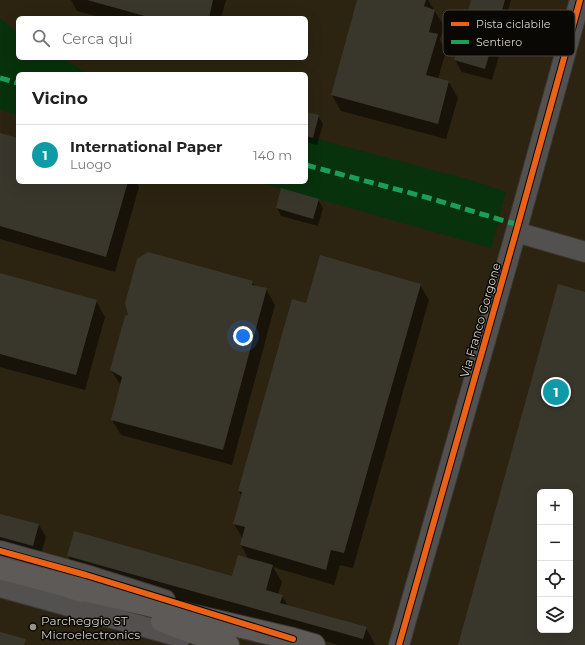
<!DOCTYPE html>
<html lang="it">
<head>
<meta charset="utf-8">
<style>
  :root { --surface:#fff; --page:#f6f6f6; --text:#222; --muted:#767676; --line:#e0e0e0; --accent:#96938a }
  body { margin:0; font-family:Montserrat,sans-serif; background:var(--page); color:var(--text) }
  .controls { position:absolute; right:12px; bottom:12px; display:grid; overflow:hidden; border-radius:6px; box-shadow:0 4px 16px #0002 }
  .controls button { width:36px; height:36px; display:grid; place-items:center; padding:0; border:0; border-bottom:1px solid var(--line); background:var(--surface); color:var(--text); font:20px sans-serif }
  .you { position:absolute; left:243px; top:336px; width:14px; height:14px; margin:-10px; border:3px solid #fff; border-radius:50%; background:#1a73e8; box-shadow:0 0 0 6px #1a73e833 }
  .badge { display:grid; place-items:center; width:26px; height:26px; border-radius:50%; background:var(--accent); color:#fff; font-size:13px; font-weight:700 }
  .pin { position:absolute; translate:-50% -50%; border:2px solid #fff; box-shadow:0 1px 4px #0006 }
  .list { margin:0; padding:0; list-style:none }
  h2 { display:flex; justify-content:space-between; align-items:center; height:52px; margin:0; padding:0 16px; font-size:17px }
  h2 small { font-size:13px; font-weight:400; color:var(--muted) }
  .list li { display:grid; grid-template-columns:26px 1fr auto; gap:12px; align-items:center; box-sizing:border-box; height:60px; padding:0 16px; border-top:1px solid var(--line) }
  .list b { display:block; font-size:15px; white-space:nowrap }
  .list p { margin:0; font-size:13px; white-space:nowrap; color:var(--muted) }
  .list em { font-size:13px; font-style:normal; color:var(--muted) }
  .icon { flex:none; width:22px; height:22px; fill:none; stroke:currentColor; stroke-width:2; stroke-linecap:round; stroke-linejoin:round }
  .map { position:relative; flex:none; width:585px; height:645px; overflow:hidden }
  .search { position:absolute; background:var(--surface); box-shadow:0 4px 16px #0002; left:16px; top:16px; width:292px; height:44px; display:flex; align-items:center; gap:10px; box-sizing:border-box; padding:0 14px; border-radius:6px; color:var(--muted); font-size:15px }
  .panel { position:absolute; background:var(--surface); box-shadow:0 4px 16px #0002; left:16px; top:72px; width:292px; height:112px; border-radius:6px }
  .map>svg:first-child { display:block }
  .built { fill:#2c2411; fill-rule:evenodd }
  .green { fill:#08320b }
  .shadow { fill:#0007 }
  .building { fill:#39362c; fill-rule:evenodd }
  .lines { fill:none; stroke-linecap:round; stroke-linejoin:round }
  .minor-casing { stroke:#3b3832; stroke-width:22 }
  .major-casing { stroke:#3b3832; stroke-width:24 }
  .minor { stroke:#535150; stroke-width:20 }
  .major { stroke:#5d5a58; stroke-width:22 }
  .quiet { stroke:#1a9f57; stroke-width:5; stroke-dasharray:10 5; stroke-linecap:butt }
  .cycleway-casing { stroke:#0a0804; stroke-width:8 }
  .cycleway { stroke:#ea6118; stroke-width:6 }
  .poi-dot { fill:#96938a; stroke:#0a0804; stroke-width:1.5 }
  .labels { text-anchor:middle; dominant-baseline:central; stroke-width:3; stroke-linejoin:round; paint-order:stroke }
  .street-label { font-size:12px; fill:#d6d3ca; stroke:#0a0804 }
  .poi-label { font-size:12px; fill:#d6d3ca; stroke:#0a0804; text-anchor:start }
  .key { fill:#0a0804; stroke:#47453f; stroke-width:1 }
  .key-label { font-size:11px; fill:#d6d3ca }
</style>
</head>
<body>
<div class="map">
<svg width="585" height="645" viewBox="0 0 585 645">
  <rect width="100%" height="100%" fill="#1e1b14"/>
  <path class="built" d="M0,0H585V645H0ZM18,18H306V58H18ZM18,74H306V182H18ZM540,492H570V630H540Z"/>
  <path class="green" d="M0,18L13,29L18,32V58H62L89,74H18V115L0,110Z
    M306,136L474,181L506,192L491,248L258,182H306Z"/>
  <path class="shadow" d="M71,0H226L221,18H104L77,11Z
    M358,0H428L444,26L440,40L446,51L438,79L449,82L458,98L446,139L341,111L332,95Z
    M472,0H511L507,14L510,18L492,80L462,72L455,60Z
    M306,113L318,116L323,124L317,145L306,142Z
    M0,134L18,139V182H136L139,187L115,272L0,239Z
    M318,200L323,208L318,226L281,216L277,208Z
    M0,274L96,301L105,317L85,390L0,367Z
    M252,282L255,286L266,289L275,305L232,465L121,435L112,420L121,386L111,370Z
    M420,285L429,300L353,568L340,565L334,585L273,567L282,582L278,594L282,596L288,606L366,628L375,644V645H339L77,571L68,556L232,577L249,560L241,545L243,539L234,524L242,497L239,491L307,305Z
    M0,515L39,525L46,537L40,557L0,546Z"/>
  <path class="building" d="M87,0H213L209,18H152Z
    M357,0H426L424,6L435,10L429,32L438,34L426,75L449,81L438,124L331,95Z
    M471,0H505L485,69L454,60Z
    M306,112L319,115L313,138L306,136Z
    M0,133L18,138V182H128L106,257L0,226Z
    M281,188L319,199L313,219L276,208Z
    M148,252L253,281L252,285L267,288L223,450L111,420L122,377L110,370L125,316L128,315L125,303L137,259Z
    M320,255L421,284L344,553L331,550L326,570L240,545L245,527L233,524L242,492L238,491L292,299L306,303Z
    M0,273L97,300L76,375L0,354Z
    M558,284L585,292V645H458ZM540,492H570V630H540Z
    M0,514L39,524L33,546L0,537Z
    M74,531L232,576L238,555L273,565L266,590L283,595L280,603L367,627L363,639L67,556Z
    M0,632L26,639L24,645H0Z"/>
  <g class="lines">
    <g class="minor-casing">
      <path id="minor" d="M516,232L585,252
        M0,551L86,575L165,600
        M0,587L181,637
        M399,645L516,232L580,0"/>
    </g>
    <g class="major-casing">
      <path id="major" d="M0,568L67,586L81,591
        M67,586L293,639L314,645
        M162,621L228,645"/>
    </g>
    <use href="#minor" class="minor"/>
    <use href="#major" class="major"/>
    <path class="quiet" d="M0,78L18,83
      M306,165L429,198L518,225"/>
    <g class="cycleway-casing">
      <path id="cycleway" d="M0,551L86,575L293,639
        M399,645L516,232L580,0"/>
    </g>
    <use href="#cycleway" class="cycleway"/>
  </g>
  <circle class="poi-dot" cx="33" cy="627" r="4"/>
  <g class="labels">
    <g class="street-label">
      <text transform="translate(480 320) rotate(-74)">Via Franco Gorgone</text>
    </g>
    <g class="poi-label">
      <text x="41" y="620">Parcheggio ST<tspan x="41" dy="14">Microelectronics</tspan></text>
    </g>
  </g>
  <rect x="443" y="10" width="132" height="46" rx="6" class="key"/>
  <rect x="451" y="22" width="18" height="4" fill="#ea6118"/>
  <rect x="451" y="40" width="18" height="4" fill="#1a9f57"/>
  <g class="key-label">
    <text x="476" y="28">Pista ciclabile</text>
    <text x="476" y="46">Sentiero</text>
  </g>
</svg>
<div class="controls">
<button>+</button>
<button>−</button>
<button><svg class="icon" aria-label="locate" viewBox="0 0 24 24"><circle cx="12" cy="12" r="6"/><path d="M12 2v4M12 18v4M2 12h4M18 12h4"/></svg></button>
<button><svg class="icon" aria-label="layers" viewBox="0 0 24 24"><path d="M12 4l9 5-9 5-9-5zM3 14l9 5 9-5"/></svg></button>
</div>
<div class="you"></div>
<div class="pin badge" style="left:556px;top:392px;background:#0f9aa8">1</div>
<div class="search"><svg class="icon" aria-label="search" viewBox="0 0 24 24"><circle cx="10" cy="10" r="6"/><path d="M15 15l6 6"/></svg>Cerca qui</div>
<section class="panel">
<h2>Vicino<small></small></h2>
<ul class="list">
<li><span class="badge" style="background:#0f9aa8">1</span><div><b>International Paper</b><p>Luogo</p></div><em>140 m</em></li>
</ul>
</section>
</div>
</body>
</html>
